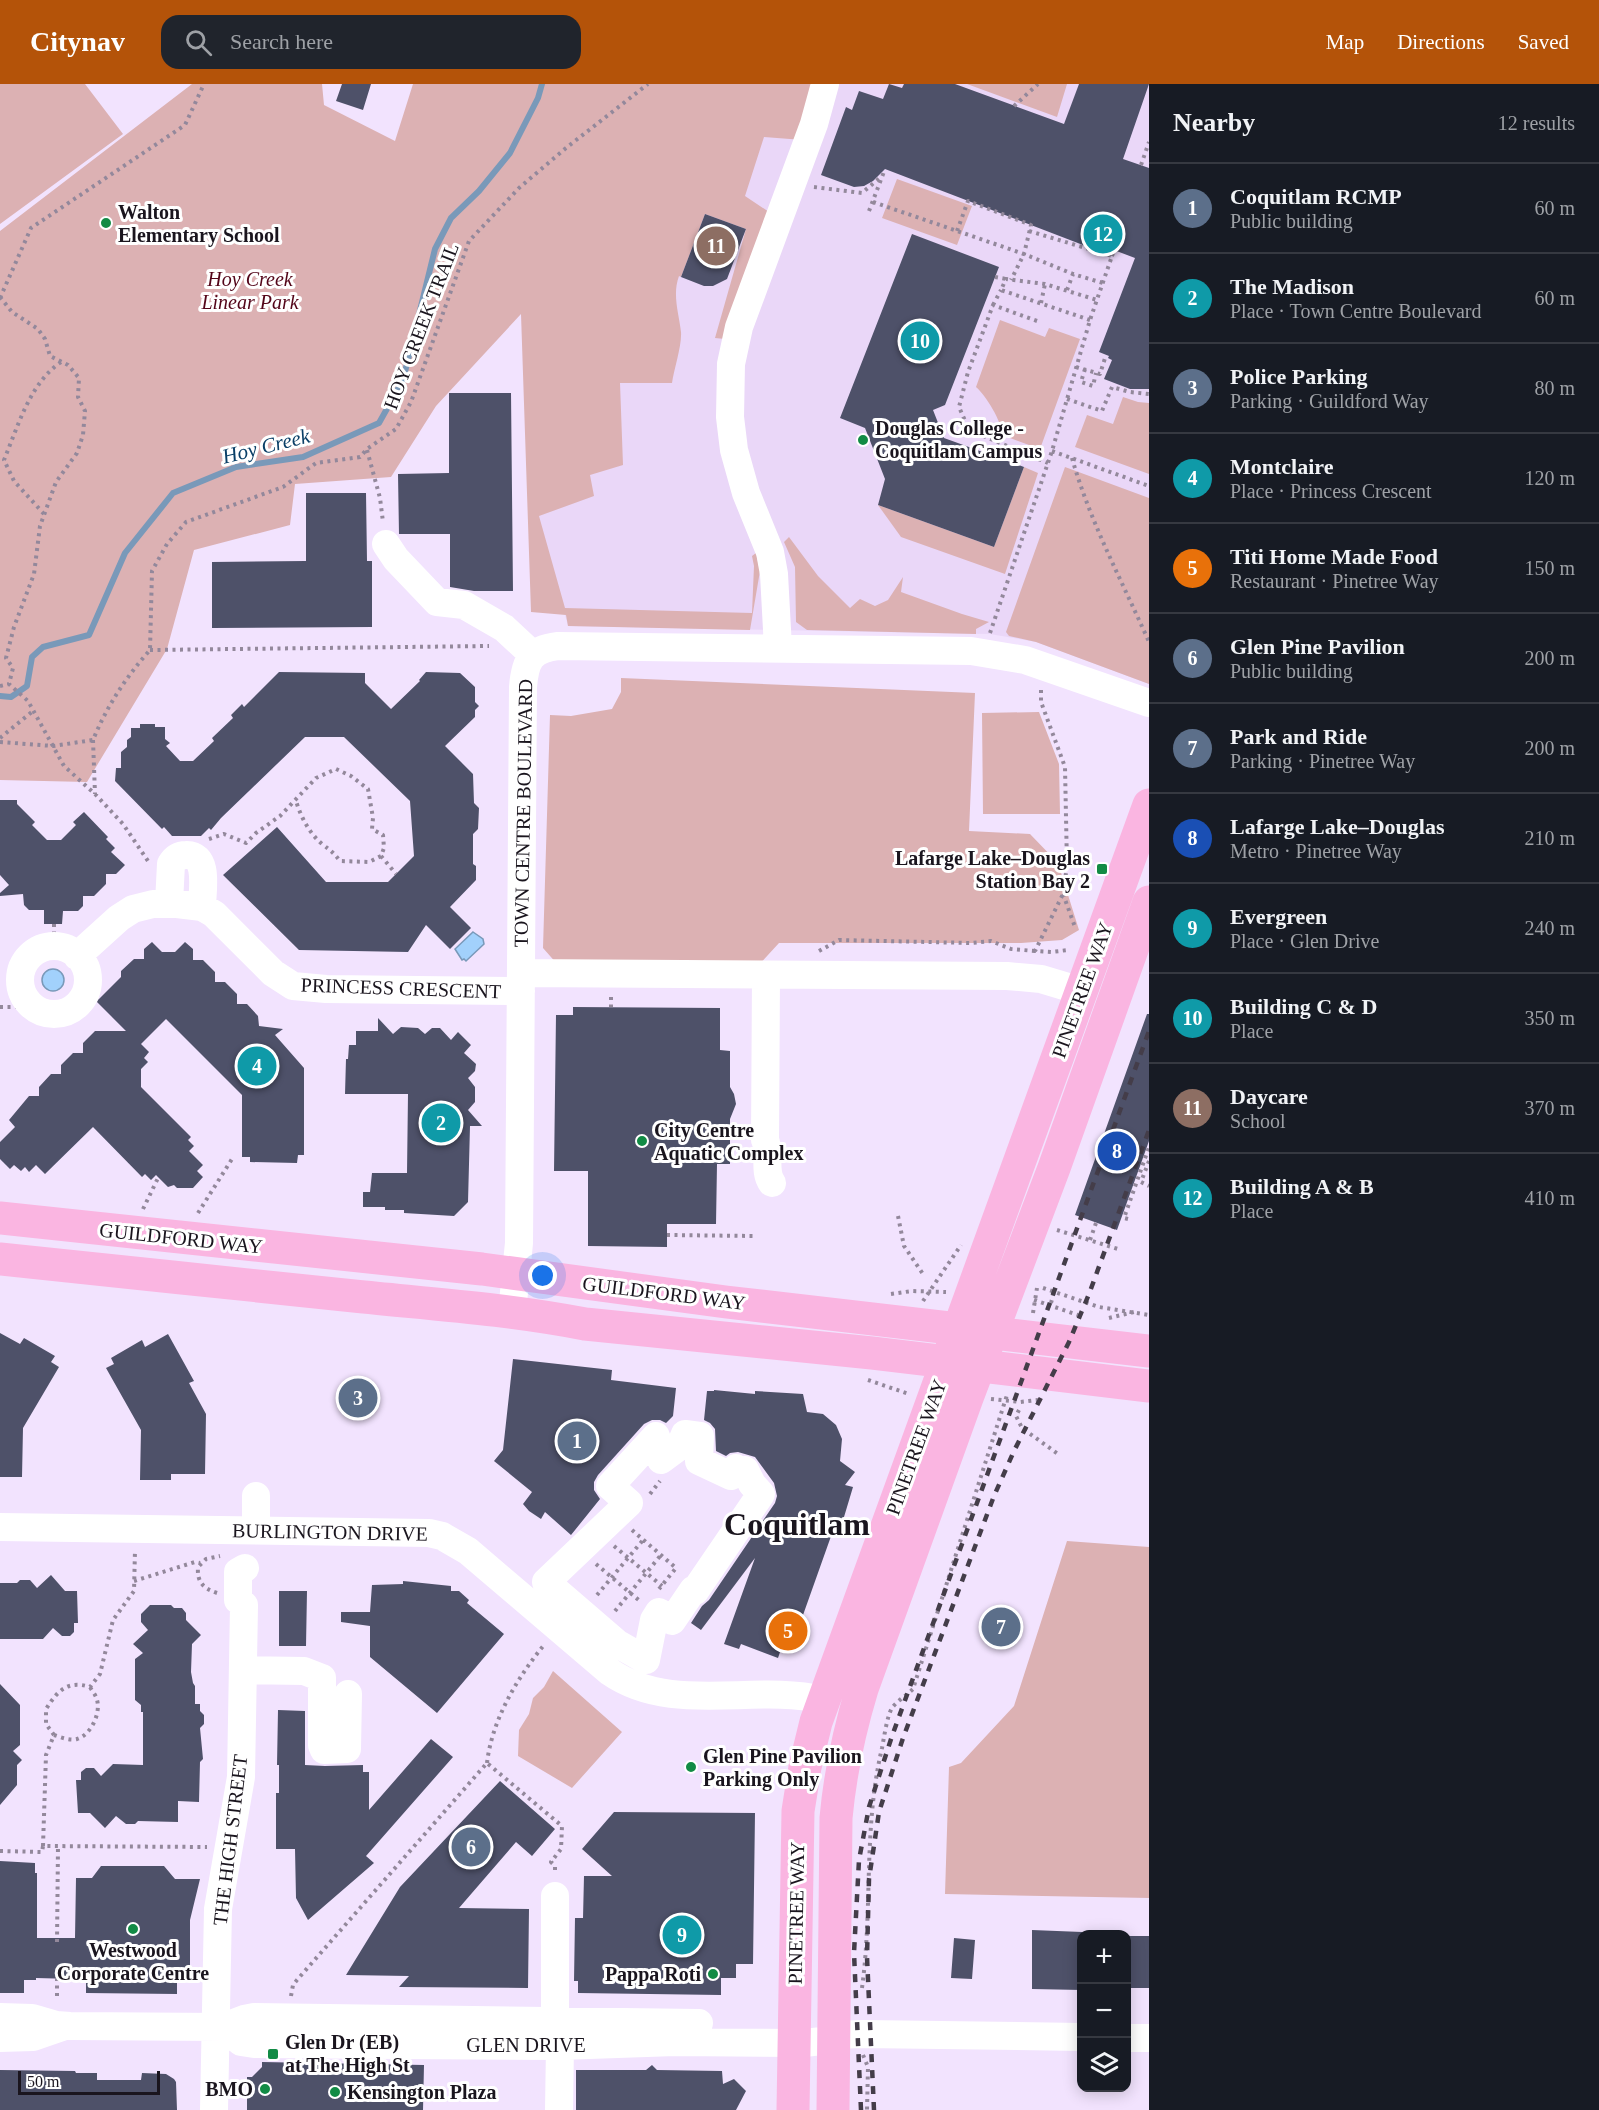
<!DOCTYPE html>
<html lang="en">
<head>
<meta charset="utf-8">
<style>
  :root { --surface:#171b24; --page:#20242c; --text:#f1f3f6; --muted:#9ea1a6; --line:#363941; --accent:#b45309 }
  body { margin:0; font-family:"Times New Roman",serif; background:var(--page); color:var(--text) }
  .controls { position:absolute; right:18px; bottom:18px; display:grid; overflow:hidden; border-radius:12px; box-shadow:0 3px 15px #0003 }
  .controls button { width:54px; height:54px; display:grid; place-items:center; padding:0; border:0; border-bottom:2px solid var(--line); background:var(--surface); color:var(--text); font:30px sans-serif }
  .scale { position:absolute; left:18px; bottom:15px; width:142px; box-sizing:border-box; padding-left:6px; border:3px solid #1a151e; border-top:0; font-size:16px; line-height:21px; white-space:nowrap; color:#1a151e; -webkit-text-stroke:4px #fff; paint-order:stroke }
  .you { position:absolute; left:543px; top:1192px; width:21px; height:21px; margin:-15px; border:4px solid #fff; border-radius:50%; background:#1a73e8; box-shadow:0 0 0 9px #1a73e833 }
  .badge { display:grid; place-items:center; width:39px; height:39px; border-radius:50%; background:var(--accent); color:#fff; font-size:20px; font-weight:700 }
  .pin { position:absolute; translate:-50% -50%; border:3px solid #fff; box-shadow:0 2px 6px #0006 }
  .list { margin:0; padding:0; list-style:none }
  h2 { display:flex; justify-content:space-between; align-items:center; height:78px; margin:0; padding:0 24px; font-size:26px }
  h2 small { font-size:20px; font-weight:400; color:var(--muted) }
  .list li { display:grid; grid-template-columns:39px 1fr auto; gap:18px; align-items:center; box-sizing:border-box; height:90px; padding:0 24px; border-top:2px solid var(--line) }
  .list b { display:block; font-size:22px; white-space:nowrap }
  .list p { margin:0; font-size:20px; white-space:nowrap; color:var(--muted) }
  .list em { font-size:20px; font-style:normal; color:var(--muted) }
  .icon { flex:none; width:33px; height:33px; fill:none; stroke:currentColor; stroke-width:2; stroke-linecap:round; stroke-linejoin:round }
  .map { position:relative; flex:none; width:1149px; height:2026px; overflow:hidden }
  header { display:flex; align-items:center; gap:36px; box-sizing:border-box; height:84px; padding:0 30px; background:var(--accent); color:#fff }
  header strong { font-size:28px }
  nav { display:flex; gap:33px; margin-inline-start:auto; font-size:21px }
  .search { width:420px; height:54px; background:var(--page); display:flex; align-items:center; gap:15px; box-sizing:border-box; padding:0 21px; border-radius:18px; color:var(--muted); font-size:22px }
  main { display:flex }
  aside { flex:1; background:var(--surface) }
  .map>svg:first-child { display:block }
  .built { fill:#ead7f8 }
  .green { fill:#dcb1b3 }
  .water { fill:#a2d1fc; stroke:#7999b9; stroke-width:1.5 }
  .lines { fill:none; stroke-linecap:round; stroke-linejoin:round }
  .stream { stroke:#7999b9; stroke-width:6 }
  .building { fill:#4e5169 }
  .path { stroke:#93889b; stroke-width:4; stroke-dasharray:3 4.5; stroke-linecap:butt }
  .minor { stroke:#fff; stroke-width:28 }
  .major { stroke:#fab5e1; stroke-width:33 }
  .rail { stroke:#443d49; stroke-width:4.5; stroke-dasharray:8 8; stroke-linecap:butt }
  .poi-dot { fill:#128b45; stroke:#fff; stroke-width:2 }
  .labels { text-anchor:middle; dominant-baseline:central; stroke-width:6; stroke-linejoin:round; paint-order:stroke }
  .poi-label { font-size:20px; font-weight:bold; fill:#1a151e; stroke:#fff; text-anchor:start }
  .park-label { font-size:20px; font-style:italic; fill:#530519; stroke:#fff }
  .street-label { font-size:20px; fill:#1a151e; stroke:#fff }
  .water-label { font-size:21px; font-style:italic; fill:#0a3f67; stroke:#fff }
  .town-label { font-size:32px; font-weight:bold; fill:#1a151e; stroke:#fff }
</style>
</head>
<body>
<header>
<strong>Citynav</strong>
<div class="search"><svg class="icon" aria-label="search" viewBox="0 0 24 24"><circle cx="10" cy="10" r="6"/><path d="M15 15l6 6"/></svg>Search here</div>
<nav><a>Map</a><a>Directions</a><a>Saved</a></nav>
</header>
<main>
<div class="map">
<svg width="1149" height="2026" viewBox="0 0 1149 2026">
  <rect width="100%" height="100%" fill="#f2e3fe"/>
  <path class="built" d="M759,0H1149V600L1036,558L990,550L568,542L538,432Z"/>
  <path class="green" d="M0,0H85L123,50L0,140Z
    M192,0H322L324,21L395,57L413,0H822L803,56L764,53L745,112L775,132L725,255L715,254L746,145L705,130L681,193L679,192C672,211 679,229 681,248C682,261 674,285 672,299H620L623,381L590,391L594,412L539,432L565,524L752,529L754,482L752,472L756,469L760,487L750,546L568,542L566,531L531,528L521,230L436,322L391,393L295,400L290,441L194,466L167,565L87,698L0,696V147Z
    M967,0H1067L1057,33Z
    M897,95L972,122L957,161L882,134Z
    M1000,236L1045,253L1049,244L1080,255L1040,365L1002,351C1002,337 986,312 976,303Z
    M1123,313L1138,318L1149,319V390L1075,363L1087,331L1113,340Z
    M1024,383L1038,389L1005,490L901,453L878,421L994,463Z
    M1065,383L1149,414V600L1036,558L1009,552L1006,548Z
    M789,453L818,492L850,524L860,515L875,522L888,516L903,493L901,508L962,530L989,538L976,545V550L807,546L796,538L795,483L784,458Z
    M621,594L975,609L969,747L1030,750L1058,779L1079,846L1062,856L1021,859H779L755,885L558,881L543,864L550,631L571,632L612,625L621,608Z
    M1039,628L1059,680L1060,730H983L982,629Z
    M1067,1457L1149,1463V1814L945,1810L949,1683L961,1679L1014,1622Z
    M553,1587L622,1648L572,1704L518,1672L519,1646L529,1630L533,1614L544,1603Z"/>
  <path class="water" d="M473,848L483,855L484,860L466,877L464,875L462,876L455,865Z
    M42 896a11 11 0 1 1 22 0a11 11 0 1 1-22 0Z"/>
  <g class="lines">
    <path class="stream" d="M0,612L11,613L27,602L32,573L43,563L89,551L125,469L173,409L236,383L303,373L379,339L403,296L435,165L451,134L479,107L510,69L538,14L542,0"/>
  </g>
  <path class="building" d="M342,0H371L363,26L336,17Z
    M889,0L902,4L904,0H955L1064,40L1079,0H1149L1123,75L1149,84V305H1130L1104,295L1112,276L1108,274L1109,272L1099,268L1135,174L1098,160L1096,166L885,85L873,97L864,102L854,103L821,91L846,23L852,26L859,7L883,15Z
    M705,130L746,145L727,195L713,202H704L681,193Z
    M912,150L999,183L945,321L933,326L944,354L1024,383L994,463L878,421L885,395L865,344L840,334Z
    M449,309H511L513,507H474L450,503V450H399L398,390L449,389Z
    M306,409H366L367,477H372V543L212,544V478L306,477Z
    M279,588L365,589V599L391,625L420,597L419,596L426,588L460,589L475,603V618L479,622L475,626V633L445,662L473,690L474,719L479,724L478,745L473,750V780L476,782V796L450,823L471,844L450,865L426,841L408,868L299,866L223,791L277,743L326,798H388L414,772L410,717L344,653H305L221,734L211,746L209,744L201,752H172L164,743L162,745L115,697L116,684H121V668L127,663V656L131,653V644H140V640H155V643H165V655L170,659L166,662L180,677H193L214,657L212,654L233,634L231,631L242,620L244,623Z
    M0,716H17V720L35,738L32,741L47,756H61L76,741L73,738L84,728L108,753L106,755L115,764L111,768L125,781L116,790H106V800L94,812H83V822L78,827H63L62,840H44V826H29L24,821L23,810L0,812V809L9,801L0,791Z
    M152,858L162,868H175L185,858L193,865V876H203L215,888V898H225L237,910V920H247L258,932L259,942L283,945L275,951L304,984V1071H298L297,1079L250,1078V1073H242V1011L166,935L141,960L149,968L144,974L148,978L141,985V1003L191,1053L188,1056L194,1062L189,1067L203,1081L197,1087L203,1093L193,1104H177L174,1101L168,1103L156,1091L151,1096L145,1090L142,1093L93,1043L45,1090L36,1081L29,1088L25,1083L21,1087L14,1081L10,1085L0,1075V1058L15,1043L9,1036L29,1012H39V1003L51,990H61V981L73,969H83V959L95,947H126L97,918L98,916L121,893V887L134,875H144V865Z
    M573,923L720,924V966L730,967V1003L734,1010L736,1020L730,1035V1080H717L716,1140H667V1163L588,1162V1087H554L556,931H573Z
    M1147,930H1149V1057L1117,1146L1075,1131Z
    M378,934L393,950L401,943L418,944L425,950L432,944H440L451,956L458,948L471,961L464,969L476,980L475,987L468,994L475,1003V1018L468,1026L482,1042H470L468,1118L454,1132L404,1129V1126H385V1123H363V1108H370L372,1089H407L408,1010H345L346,975H348L349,961H356V947H378Z
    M0,1249L20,1260L24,1254L55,1272L51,1278L59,1283L23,1344L22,1393H0Z
    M168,1250L194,1297L189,1299L206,1330L205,1390H171V1396H140L141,1346L106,1284L114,1280L111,1274L142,1256L145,1263Z
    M513,1275L612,1286L611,1296L676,1304L673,1332L666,1339L660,1336H652L644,1340L598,1391L594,1398V1406L600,1415L571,1451L545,1428L541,1435L529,1427L523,1420L532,1408L494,1377L503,1366Z
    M714,1306L755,1310V1307L803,1310L807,1328L823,1330L836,1341L842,1355L840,1377L855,1388L845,1401L853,1403L841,1443L835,1441L792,1562L788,1567L781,1565L778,1574L741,1560L739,1565L724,1560L755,1474L701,1546L691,1539L702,1522L709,1516L775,1419L777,1412L774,1399L755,1373L738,1368L730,1369L726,1372L716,1367L715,1345L710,1339L704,1336L707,1307H714Z
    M51,1491L65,1507H77L78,1539H74V1548L70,1552H62L53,1544L43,1555H0V1499H17L20,1496H30L37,1504Z
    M403,1497L451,1502V1507H459L469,1516L467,1519L504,1550L437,1629L370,1573V1542L341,1538V1528H370L372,1501L403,1500Z
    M279,1507H307L306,1562H279Z
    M150,1521H171L174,1524H182L186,1529V1536L201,1551L192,1560L191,1588L193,1599L195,1602V1620H200V1627L204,1631V1640L200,1644L203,1675L200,1678L199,1718L178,1717V1738L138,1737L135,1740H126L116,1732L105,1744L90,1729H78L76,1696H81V1688L86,1684H94L101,1692L113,1680L143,1681V1628H141V1621L135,1616V1575L143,1569L133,1560L148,1546L141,1538V1530Z
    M0,1600L20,1621V1661L13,1667L22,1676L17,1681V1701L0,1721Z
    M278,1626L305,1627V1681L325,1682L363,1681V1688H369V1726L431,1655L453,1673L366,1772L374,1779L308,1836L296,1814L295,1765H276V1709H279V1681H277Z
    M500,1697L555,1745L532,1772L516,1758L459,1824L529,1825L528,1904L399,1903L409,1892L346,1891L400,1803Z
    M614,1728L755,1729L753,1880H736V1894H721V1911L578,1909V1897H574L575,1834H583L584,1792H612L582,1765Z
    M0,1777L35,1779V1789H37V1854H75L76,1794H92L101,1782H164L175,1795H200L190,1836V1897H177V1910L86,1909V1897H74V1895L36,1894V1896H24V1909H0Z
    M1032,1846L1082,1848V1906L1032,1905Z
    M1126,1852H1149V1904H1126Z
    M954,1854L975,1856L972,1895L951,1894Z
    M262,1978L424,1981L423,2026H247V1993H252L262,1983Z
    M652,1981L657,1986L722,1987L723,2000L734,1995L746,2007L736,2026H576V1986H646Z
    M0,1986L75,1987L76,1989H97V1996H141L142,1989L166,1990L174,1995L176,1998L177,2026H0Z"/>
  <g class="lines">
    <path class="path" d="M1014,22L1038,0
      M1141,81L1149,58
      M814,103L862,109L882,92
      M873,118L1024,170L1011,196
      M869,127L885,85
      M957,147L968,117L1031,141L1024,170L1073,190L1103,199
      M1112,172L1114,166
      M995,193L1006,195
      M1067,206L1073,190
      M0,213L12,228L38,245L45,255L50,272L68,281L79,294L78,313L85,327L83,351L77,369L56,398L40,442L34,490L14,543L6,574L13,584L9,600L28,617L64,682L95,710L123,740L148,777
      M0,214L31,144L185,41L204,0
      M1041,219L1045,200
      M993,221L1001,206
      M1090,236L1001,206L1006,195L1045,200L1097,216
      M1037,237L993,221L968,288L959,323L969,346L1048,379
      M1076,283L1100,290L1106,271
      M1085,285L1081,298L1093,302L1096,289
      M1067,315L1102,327L1112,303L1130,308L1149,310
      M367,366L380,414L383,438
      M1052,367L1149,402
      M1072,374C1090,438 1122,497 1149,558
      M44,430L14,397L4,376C18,342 30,299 61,278
      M990,549L1052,367L1090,236L1112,172L1029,147
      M150,566L489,562
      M0,602L9,600
      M1041,606V618L1065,683L1067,782L1063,810L1035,867L1051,868L1068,866
      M0,654L33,627
      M93,656L95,710
      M0,658L53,662L93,656C107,622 126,593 150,566L152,487L167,460L186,438L283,403L316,379L360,373L367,365L396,345L411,318L469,157L519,104L566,64L648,0
      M209,755L224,750L246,759L256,749L280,732L316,694L336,685L351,692L368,705L373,734L372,745L383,751L384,764L381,772L369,778L340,777C333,768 331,767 322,760C309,749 301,733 296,717
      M381,772L396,790
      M1063,810L1075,843
      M54,840V852
      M819,867L839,856L971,859L991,857L1011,865L1035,867
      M611,913V923
      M0,923H16
      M1149,1077L1141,1098L1149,1102
      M143,1125L158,1094
      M198,1129L232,1075
      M898,1132L904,1162L923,1190
      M1128,1135L1124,1134L1149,1063
      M1057,1146L1118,1165
      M667,1151L754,1152
      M1090,1156L1096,1139
      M1043,1204L1099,1223L1149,1231
      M891,1210L912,1207L946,1208
      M1034,1216L1078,1231
      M923,1217L961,1161
      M1051,1219L1054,1208
      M1033,1229L1037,1204
      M1109,1234L1134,1228
      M868,1296L909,1310
      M991,1315L1020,1318L1038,1316
      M1019,1326L1016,1332L1022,1344L1058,1370
      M650,1410L660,1397
      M632,1446L676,1484L659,1505
      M614,1462L662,1502
      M596,1480L641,1518
      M134,1497L195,1478L200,1479
      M217,1509C202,1504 197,1497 198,1483L206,1475L220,1472
      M597,1511L643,1456
      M615,1527L661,1471
      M54,1651C60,1653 70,1657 77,1655C91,1651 101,1629 97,1616C96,1611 92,1607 90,1603
      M487,1679C492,1636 517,1594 544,1561
      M43,1762L46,1671L54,1651L46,1640V1625C58,1606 68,1596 90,1603L100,1590L113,1536L134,1507L135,1466
      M0,1767L42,1768L43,1762L207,1763
      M57,1858L58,1762
      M57,1894V1914
      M862,1904C873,1823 863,1745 882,1664C884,1654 887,1632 892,1624C897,1617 907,1611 913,1605L1007,1311
      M291,1912L293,1901L297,1896L487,1679L562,1742L561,1765L551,1778L555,1782V1790
      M863,1971L868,1983L867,2026"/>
    <path class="minor" d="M386,460L396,475L437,518L464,521L504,544L533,571
      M778,564L774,490L770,468L746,409L734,366L730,333L731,280L739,243L814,40L825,0
      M169,819L171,780C174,775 179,771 186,771C210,770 202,808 202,823
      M20 896a34 34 0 1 1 68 0a34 34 0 1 1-68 0Z
      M77,872L119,834L133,825L153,820H177L202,823L214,830L273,889L293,902L326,905L521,907
      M521,889L1007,892L1041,895L1081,907
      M766,891L765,1056C771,1069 763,1087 772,1099
      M512,1228L519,1159L523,603C525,578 530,565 558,562L971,567L1025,576L1149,619
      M685,1350L700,1352L699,1377L731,1392L736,1384L740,1388L745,1386L752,1400L761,1410L695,1507L693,1506L672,1537L659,1528L654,1536L646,1576L618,1560L546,1498L629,1419L610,1402L656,1352L661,1376L680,1362Z
      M256,1412V1446
      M0,1443L429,1449L442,1452L468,1467L610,1588C672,1631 754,1599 823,1616
      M243,1586L304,1587L322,1594
      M322,1594V1661L324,1666L347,1665L348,1610
      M0,1933L32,1934L56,1941L70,1942L223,1943L244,1935L254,1933L699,1939
      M223,1943L241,1958L254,1960L560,1962L675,1958L804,1959L822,1957L833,1951L863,1950L1082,1953
      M546,1951L553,1947L555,1942V1812
      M0,1954L33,1953L62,1943
      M1126,1954H1149
      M214,2026L218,1825L241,1693L244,1521L238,1516V1488L245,1484
      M559,2026L560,1962"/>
    <path class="major" d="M0,1134L482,1185L726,1218L1149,1267
      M0,1175C118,1187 236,1200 354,1212C431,1220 508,1225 585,1240L872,1269L1149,1302
      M793,2026L798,1727L805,1683L816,1638L1149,721
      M833,2026L836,1734C840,1690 849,1648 862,1605L967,1314L1054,1084L1149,818"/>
    <path class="rail" d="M861,2026L854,1869L859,1776L869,1723L892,1652L1149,947
      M874,2026L867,1873L869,1795L879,1728L903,1654L994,1412L1014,1367L1069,1258L1089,1210L1149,1046"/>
  </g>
  <g class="poi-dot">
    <circle cx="106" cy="139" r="6"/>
    <circle cx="863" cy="356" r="6"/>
    <rect x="1096" y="779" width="12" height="12" rx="3"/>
    <circle cx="642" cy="1057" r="6"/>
    <circle cx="691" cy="1683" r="6"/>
    <circle cx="133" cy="1845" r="6"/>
    <circle cx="713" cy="1890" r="6"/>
    <rect x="267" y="1964" width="12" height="12" rx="3"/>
    <circle cx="265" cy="2005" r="6"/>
    <circle cx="335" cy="2008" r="6"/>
  </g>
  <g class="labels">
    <g class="poi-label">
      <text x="118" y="128">Walton<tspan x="118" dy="23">Elementary School</tspan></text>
      <text x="875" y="344">Douglas College -<tspan x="875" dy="23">Coquitlam Campus</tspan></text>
      <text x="1090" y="774" text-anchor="end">Lafarge Lake–Douglas<tspan x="1090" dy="23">Station Bay 2</tspan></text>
      <text x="654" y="1046">City Centre<tspan x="654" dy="23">Aquatic Complex</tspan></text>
      <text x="703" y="1672">Glen Pine Pavilion<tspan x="703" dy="23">Parking Only</tspan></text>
      <text x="133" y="1866" text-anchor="middle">Westwood<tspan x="133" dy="23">Corporate Centre</tspan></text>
      <text x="701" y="1890" text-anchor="end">Pappa Roti</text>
      <text x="285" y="1958">Glen Dr (EB)<tspan x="285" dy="23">at The High St</tspan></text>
      <text x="253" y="2005" text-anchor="end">BMO</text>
      <text x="347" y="2008">Kensington Plaza</text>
    </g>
    <g class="park-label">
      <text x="250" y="195">Hoy Creek<tspan x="250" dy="23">Linear Park</tspan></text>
    </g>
    <g class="street-label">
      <text transform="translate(421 242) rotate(-69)">HOY CREEK TRAIL</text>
      <text transform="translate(523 729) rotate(-89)">TOWN CENTRE BOULEVARD</text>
      <text transform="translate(401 904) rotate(2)">PRINCESS CRESCENT</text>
      <text transform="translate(1082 906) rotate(-70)">PINETREE WAY</text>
      <text transform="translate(181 1154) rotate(6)">GUILDFORD WAY</text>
      <text transform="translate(664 1209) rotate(7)">GUILDFORD WAY</text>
      <text transform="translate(916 1363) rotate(-70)">PINETREE WAY</text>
      <text transform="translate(330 1448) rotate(1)">BURLINGTON DRIVE</text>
      <text transform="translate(230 1756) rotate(-83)">THE HIGH STREET</text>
      <text transform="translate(796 1829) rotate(-89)">PINETREE WAY</text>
      <text x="526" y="1961">GLEN DRIVE</text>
    </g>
    <g class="water-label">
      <text transform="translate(266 362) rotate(-14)">Hoy Creek</text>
    </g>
    <g class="town-label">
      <text x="797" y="1440">Coquitlam</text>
    </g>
  </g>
</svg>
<div class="controls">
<button>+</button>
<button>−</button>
<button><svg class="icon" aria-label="layers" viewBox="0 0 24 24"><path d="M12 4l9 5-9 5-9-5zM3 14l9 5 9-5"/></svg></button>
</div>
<div class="scale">50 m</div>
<div class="you"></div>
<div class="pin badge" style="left:577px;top:1357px;background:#5c6f8a">1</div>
<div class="pin badge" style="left:441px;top:1039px;background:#0f9aa8">2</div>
<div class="pin badge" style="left:358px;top:1314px;background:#5c6f8a">3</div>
<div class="pin badge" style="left:257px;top:982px;background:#0f9aa8">4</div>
<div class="pin badge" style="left:788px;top:1547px;background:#e8710a">5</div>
<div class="pin badge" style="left:471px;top:1763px;background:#5c6f8a">6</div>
<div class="pin badge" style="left:1001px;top:1543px;background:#5c6f8a">7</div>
<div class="pin badge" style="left:1117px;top:1067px;background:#1a4fb4">8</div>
<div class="pin badge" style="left:682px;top:1851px;background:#0f9aa8">9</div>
<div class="pin badge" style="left:920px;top:257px;background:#0f9aa8">10</div>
<div class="pin badge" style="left:716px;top:162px;background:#8d6e63">11</div>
<div class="pin badge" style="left:1103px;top:150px;background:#0f9aa8">12</div>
</div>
<aside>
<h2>Nearby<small>12 results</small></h2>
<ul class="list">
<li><span class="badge" style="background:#5c6f8a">1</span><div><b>Coquitlam RCMP</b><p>Public building</p></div><em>60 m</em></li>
<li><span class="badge" style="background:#0f9aa8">2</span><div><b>The Madison</b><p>Place · Town Centre Boulevard</p></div><em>60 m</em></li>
<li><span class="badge" style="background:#5c6f8a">3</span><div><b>Police Parking</b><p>Parking · Guildford Way</p></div><em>80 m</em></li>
<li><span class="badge" style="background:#0f9aa8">4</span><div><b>Montclaire</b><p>Place · Princess Crescent</p></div><em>120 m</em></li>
<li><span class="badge" style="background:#e8710a">5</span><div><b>Titi Home Made Food</b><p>Restaurant · Pinetree Way</p></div><em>150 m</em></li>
<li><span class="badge" style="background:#5c6f8a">6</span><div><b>Glen Pine Pavilion</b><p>Public building</p></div><em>200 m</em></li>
<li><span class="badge" style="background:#5c6f8a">7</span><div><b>Park and Ride</b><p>Parking · Pinetree Way</p></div><em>200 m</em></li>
<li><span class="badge" style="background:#1a4fb4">8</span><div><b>Lafarge Lake–Douglas</b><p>Metro · Pinetree Way</p></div><em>210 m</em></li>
<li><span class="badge" style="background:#0f9aa8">9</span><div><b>Evergreen</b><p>Place · Glen Drive</p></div><em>240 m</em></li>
<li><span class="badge" style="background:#0f9aa8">10</span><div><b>Building C &amp; D</b><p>Place</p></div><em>350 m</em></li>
<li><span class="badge" style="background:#8d6e63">11</span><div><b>Daycare</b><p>School</p></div><em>370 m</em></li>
<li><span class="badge" style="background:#0f9aa8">12</span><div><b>Building A &amp; B</b><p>Place</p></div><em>410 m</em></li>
</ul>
</aside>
</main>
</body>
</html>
